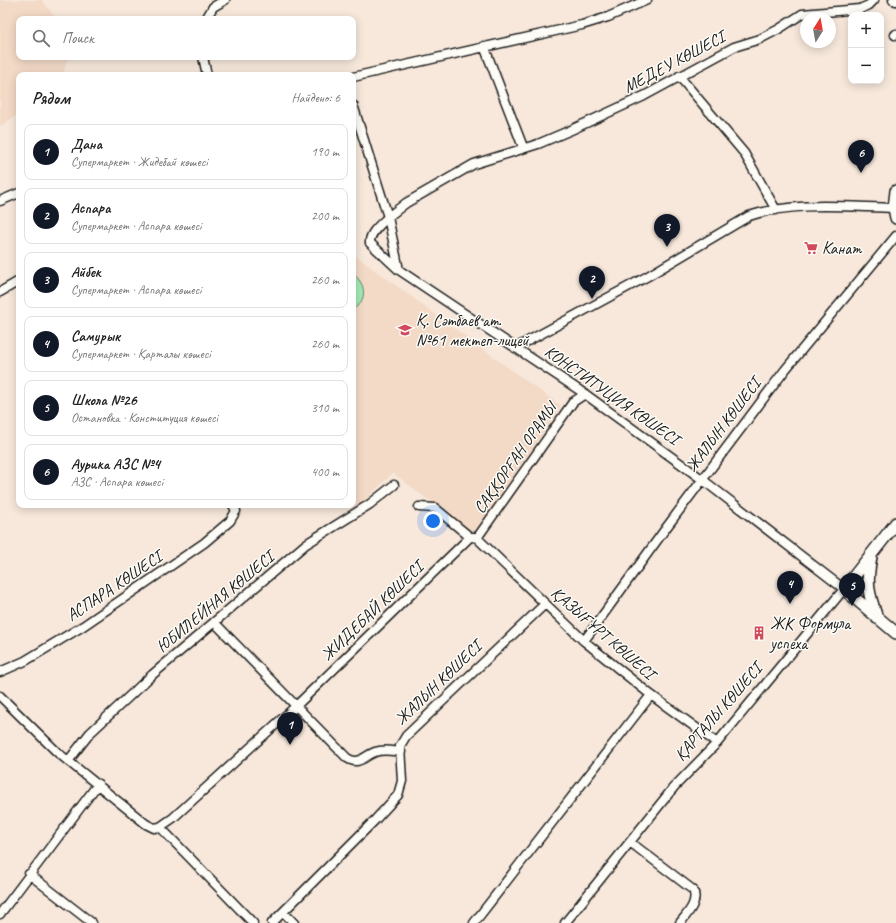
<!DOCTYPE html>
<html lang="ru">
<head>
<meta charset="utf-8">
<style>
  :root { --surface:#fff; --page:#f6f6f6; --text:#222; --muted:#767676; --line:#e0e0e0; --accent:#111827 }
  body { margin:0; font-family:Caveat,sans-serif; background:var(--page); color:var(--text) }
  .controls { position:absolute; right:12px; top:12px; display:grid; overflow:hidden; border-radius:8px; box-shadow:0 2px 10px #0003 }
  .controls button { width:36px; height:36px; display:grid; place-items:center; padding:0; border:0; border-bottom:1px solid var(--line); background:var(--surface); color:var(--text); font:20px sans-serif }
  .compass { position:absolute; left:800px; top:12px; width:36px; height:36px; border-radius:50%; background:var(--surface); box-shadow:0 2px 10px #0003; rotate:11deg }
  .you { position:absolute; left:433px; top:521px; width:14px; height:14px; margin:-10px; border:3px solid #fff; border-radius:50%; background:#1a73e8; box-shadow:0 0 0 6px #1a73e833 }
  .badge { display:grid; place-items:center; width:26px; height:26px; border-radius:50%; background:var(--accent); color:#fff; font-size:13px; font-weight:700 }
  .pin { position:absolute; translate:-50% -33px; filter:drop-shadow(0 1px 2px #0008) }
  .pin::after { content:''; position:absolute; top:21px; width:14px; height:12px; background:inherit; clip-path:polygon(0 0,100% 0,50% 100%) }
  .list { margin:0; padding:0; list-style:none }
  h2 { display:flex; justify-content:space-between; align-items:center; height:52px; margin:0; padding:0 16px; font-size:17px }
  h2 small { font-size:13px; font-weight:400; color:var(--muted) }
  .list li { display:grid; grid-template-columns:26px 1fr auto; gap:12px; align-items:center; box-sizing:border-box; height:56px; margin:0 8px 8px; padding:0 8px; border:1px solid var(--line); border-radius:8px }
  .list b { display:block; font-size:15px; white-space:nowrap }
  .list p { margin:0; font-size:13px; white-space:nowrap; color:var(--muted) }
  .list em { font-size:13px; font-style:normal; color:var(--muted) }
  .icon { flex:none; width:22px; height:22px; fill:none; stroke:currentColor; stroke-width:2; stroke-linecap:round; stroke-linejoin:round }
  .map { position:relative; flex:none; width:896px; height:923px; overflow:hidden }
  .search { position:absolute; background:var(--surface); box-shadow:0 2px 10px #0003; left:16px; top:16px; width:340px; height:44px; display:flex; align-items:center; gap:10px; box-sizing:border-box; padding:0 14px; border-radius:8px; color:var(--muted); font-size:15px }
  .panel { position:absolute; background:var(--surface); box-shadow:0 2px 10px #0003; left:16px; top:72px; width:340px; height:436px; border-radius:8px }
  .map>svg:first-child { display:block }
  .built { fill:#f3dac7 }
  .green { fill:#a4eab7; stroke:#60836a }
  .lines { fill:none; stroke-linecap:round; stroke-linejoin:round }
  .minor-casing { stroke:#1c1c1c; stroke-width:11 }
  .secondary-casing { stroke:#1c1c1c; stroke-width:14 }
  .minor { stroke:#fdfcf7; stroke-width:8 }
  .secondary { stroke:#fdfcf7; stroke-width:11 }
  .labels { text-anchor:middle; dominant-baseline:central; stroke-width:3; stroke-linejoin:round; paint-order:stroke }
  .street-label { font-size:17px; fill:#1c1c1c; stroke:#fdfcf7 }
  .poi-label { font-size:17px; fill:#1c1c1c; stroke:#fdfcf7; text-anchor:start }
</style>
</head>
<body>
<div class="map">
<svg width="896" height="923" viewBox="0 0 896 923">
  <rect width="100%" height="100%" fill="#f7e8db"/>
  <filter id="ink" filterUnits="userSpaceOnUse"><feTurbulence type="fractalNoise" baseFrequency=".025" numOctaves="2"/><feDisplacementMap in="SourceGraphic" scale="8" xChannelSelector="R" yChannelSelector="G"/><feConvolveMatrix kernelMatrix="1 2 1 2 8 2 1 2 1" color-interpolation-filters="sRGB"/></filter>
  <g filter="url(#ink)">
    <path class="built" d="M0,0H42L56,19H19V57H68L63,75H19V114L0,126Z
      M353,254L561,406L475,535L393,473L358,507L353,502Z"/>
    <path class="green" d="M353,274C366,283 368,301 353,309Z"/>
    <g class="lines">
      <g class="minor-casing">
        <path id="minor" d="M893,0L896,1
          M206,19L213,7L225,0
          M895,35L896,34
          M484,46L523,147
          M203,57L207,75
          M679,76L744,153L776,210
          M353,77L582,25L608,17L647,0
          M353,105L388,217L406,203L474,164L538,144L571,130L644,96L734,47L760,39L779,29L802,14L860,9L869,5L874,0
          M0,201L19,193
          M388,217L399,270L370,243C369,233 381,224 388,217Z
          M399,270L585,394L703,480L844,589L717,743L674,787L565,923
          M0,292L19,281
          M515,348L648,276L749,216C794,201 846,207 894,208
          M419,507L435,508L470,537
          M473,537L477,538L573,402L585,394
          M477,538L584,641L651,695L717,743
          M214,622L347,758C359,766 364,756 375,752C384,749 392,751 401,752
          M584,641L666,528L785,370L896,236
          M0,672L25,661L83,626L204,543L230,521L236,511L233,505
          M0,696L57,752L146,824L154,828L160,827L253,923
          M69,760L90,733L152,675L306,544L370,504L394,485
          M160,827L173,818L295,707L470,537
          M630,842L693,890C699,902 687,914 680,923
          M29,874L92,923
          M283,912L294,923
          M0,914L98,784
          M272,923L375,820L398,795L402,781L400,746L406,736L545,604
          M474,923L651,695"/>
      </g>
      <g class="secondary-casing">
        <path id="secondary" d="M896,191L894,208L896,218
          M896,523L844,589L896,633
          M871,557C866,584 868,592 877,618"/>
      </g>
      <use href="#minor" class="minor"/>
      <use href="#secondary" class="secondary"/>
    </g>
  </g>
  <defs>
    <g id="supermarket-bare" transform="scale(1.08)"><path d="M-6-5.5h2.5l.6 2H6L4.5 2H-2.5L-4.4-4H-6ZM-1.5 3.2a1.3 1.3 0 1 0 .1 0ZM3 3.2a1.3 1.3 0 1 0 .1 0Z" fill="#d1495b" stroke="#fdfcf7" stroke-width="2.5" paint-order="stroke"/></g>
    <g id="school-bare" transform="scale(1.08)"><path d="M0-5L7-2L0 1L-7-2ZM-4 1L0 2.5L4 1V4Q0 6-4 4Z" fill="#d1495b" stroke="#fdfcf7" stroke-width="2.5" paint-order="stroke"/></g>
    <g id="building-bare" transform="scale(1.08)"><path d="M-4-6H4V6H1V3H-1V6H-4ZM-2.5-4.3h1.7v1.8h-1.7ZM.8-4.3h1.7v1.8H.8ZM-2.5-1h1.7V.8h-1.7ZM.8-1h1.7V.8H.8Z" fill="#d1495b" stroke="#fdfcf7" stroke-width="2.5" paint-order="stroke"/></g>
  </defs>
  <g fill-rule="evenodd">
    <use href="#supermarket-bare" x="811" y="248"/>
    <use href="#school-bare" x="405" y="330"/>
    <use href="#building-bare" x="759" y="633"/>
  </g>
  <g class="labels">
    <g class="street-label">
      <text transform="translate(674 62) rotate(-28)">МЕДЕУ КӨШЕСІ</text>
      <text transform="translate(612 395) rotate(35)">КОНСТИТУЦИЯ КӨШЕСІ</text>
      <text transform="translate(723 425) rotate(-53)">ЖАЛЫН КӨШЕСІ</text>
      <text transform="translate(515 458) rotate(-55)">САҚҚОРҒАН ОРАМЫ</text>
      <text transform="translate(114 586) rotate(-34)">АСПАРА КӨШЕСІ</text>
      <text transform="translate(215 602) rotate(-40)">ЮБИЛЕЙНАЯ КӨШЕСІ</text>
      <text transform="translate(372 611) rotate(-44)">ЖИДЕБАЙ КӨШЕСІ</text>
      <text transform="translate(603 633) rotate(41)">ҚАЗЫҒҰРТ КӨШЕСІ</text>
      <text transform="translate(438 683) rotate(-44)">ЖАЛЫН КӨШЕСІ</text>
      <text transform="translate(718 712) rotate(-49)">ҚАРТАЛЫ КӨШЕСІ</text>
    </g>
    <g class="poi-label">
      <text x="822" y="248">Канат</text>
      <text x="416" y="320">Қ. Сәтбаев ат.<tspan x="416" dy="20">№61 мектеп-лицей</tspan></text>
      <text x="770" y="623">ЖК Формула<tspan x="770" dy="20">успеха</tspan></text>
    </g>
  </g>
</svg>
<div class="controls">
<button>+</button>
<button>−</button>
</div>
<svg class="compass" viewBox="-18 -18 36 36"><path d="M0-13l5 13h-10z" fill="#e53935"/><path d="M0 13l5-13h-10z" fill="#767676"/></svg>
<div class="you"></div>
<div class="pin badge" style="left:290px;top:745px">1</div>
<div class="pin badge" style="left:592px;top:299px">2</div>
<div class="pin badge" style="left:667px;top:247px">3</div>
<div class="pin badge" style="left:790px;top:604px">4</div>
<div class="pin badge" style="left:852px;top:606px">5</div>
<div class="pin badge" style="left:861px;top:173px">6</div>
<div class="search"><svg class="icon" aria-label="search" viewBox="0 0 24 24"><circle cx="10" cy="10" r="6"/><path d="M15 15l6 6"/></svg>Поиск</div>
<section class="panel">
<h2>Рядом<small>Найдено: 6</small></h2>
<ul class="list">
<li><span class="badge">1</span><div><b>Дана</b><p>Супермаркет · Жидебай көшесі</p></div><em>190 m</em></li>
<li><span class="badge">2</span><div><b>Аспара</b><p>Супермаркет · Аспара көшесі</p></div><em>200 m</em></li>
<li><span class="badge">3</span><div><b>Айбек</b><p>Супермаркет · Аспара көшесі</p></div><em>260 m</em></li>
<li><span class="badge">4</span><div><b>Самурык</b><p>Супермаркет · Қарталы көшесі</p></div><em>260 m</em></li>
<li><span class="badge">5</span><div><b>Школа №26</b><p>Остановка · Конституция көшесі</p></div><em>310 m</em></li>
<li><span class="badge">6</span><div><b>Аурика АЗС №4</b><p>АЗС · Аспара көшесі</p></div><em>400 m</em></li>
</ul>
</section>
</div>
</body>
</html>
